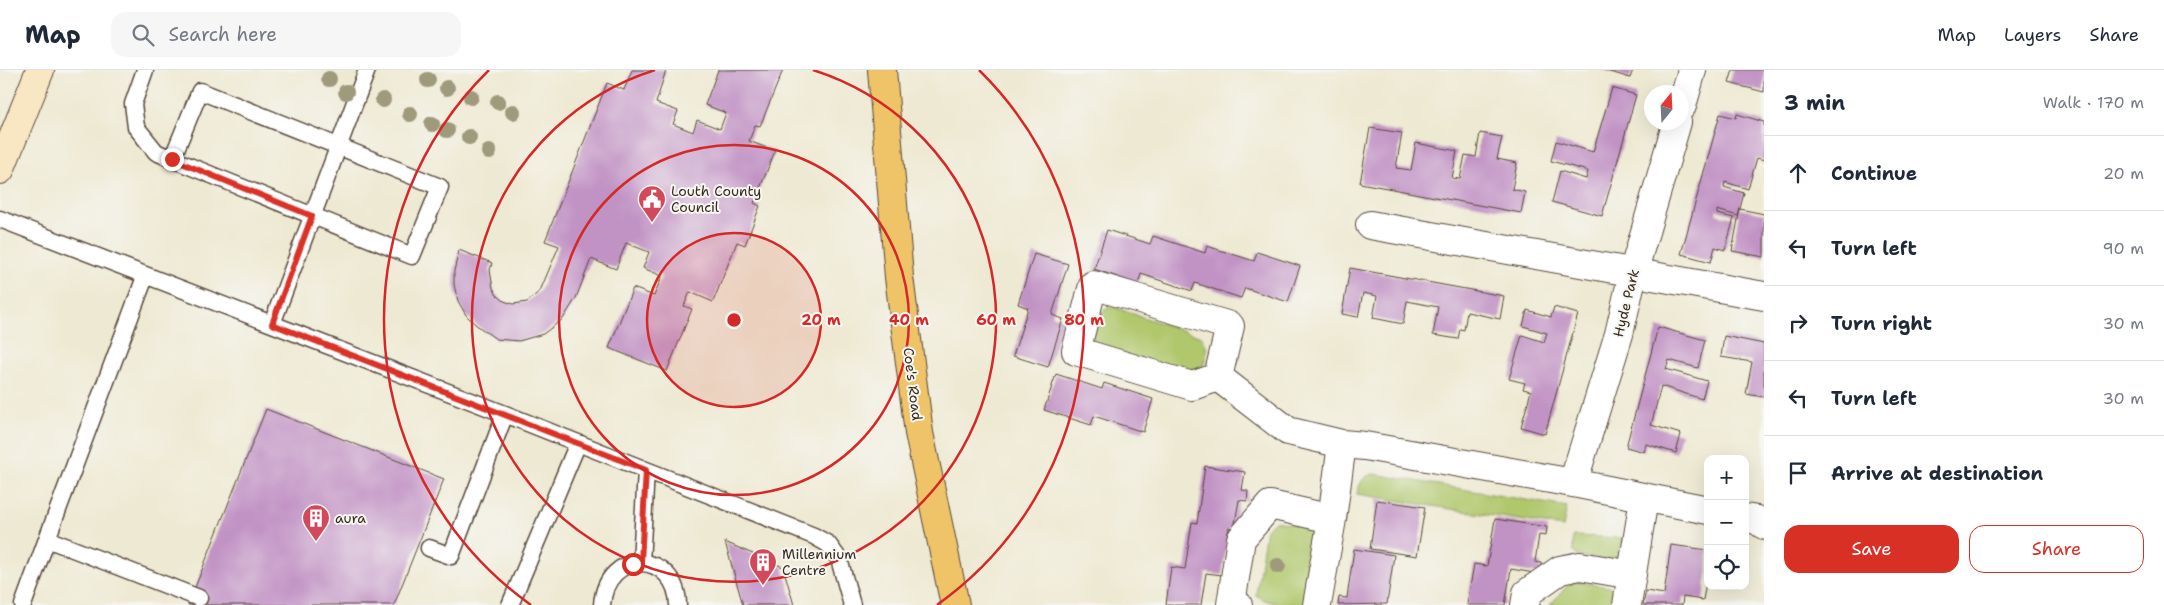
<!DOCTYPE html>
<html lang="en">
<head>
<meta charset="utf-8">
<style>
  :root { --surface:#fff; --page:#f6f6f7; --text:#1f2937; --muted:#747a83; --line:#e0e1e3; --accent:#d93025 }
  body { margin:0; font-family:"Shantell Sans",sans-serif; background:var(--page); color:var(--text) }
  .controls { position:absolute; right:15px; bottom:15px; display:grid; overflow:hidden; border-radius:10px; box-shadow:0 5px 20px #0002 }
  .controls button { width:45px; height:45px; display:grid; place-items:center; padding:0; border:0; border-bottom:1px solid var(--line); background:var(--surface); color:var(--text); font:25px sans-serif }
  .compass { position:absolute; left:1644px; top:15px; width:45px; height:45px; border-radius:50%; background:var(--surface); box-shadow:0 5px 20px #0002; rotate:18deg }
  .stop { position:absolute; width:15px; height:15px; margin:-11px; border:4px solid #d93025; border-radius:50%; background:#fff }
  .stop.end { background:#d93025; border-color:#fff; box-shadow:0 1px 5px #0008 }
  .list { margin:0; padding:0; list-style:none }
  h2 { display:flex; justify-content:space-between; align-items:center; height:65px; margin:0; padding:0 20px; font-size:21px }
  h2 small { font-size:16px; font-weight:400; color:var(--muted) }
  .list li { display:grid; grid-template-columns:32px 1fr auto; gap:15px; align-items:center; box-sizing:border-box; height:75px; padding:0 20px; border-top:1px solid var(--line) }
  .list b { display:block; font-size:19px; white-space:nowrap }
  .list em { font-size:16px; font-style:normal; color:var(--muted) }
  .actions { display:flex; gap:10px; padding:15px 20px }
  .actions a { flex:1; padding:11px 0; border:1px solid var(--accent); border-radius:15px; text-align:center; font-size:18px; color:var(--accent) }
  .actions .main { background:var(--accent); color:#fff }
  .icon { flex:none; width:28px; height:28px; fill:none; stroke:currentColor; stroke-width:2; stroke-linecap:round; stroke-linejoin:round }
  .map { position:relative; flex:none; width:1764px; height:535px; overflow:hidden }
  header { display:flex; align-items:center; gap:30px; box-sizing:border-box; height:70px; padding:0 25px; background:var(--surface); border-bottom:1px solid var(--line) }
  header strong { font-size:24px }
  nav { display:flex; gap:28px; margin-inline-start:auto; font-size:18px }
  .search { width:350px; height:45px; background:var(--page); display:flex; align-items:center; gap:12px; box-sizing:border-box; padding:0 18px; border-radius:15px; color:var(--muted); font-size:19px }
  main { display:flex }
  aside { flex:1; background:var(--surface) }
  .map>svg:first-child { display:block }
  .green { fill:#b0c76c; stroke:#767845 }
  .building { fill:#c192c4 }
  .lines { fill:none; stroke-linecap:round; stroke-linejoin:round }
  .lane-casing { stroke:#564739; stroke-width:19 }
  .street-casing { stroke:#564739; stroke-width:30 }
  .secondary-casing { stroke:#564739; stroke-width:30 }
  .primary-casing { stroke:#564739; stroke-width:30 }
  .lane { stroke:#fff; stroke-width:16 }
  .street { stroke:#fff; stroke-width:28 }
  .secondary { stroke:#f9e7c3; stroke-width:28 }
  .primary { stroke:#efc469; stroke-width:28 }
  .tree { fill:#9f9a7c }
  .route { stroke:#d93025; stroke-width:6 }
  .ring { fill:none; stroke:#d62828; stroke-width:2.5 }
  .labels { text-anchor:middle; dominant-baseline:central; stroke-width:4; stroke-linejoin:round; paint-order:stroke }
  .poi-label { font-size:14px; fill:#3b2a1e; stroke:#f6f6f2; text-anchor:start }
  .street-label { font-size:14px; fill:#3b2a1e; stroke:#f6f6f2 }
  .centre { fill:#d62828; stroke:#f6f6f2; stroke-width:2.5 }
  .ring-label { font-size:15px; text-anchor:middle; font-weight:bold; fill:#d62828; stroke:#f6f6f2; stroke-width:4; stroke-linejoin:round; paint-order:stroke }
</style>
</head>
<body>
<header>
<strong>Map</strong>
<div class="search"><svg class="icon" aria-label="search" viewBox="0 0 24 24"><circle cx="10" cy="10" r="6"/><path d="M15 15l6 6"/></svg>Search here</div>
<nav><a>Map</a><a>Layers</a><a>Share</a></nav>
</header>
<main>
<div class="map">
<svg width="1764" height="535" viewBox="0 0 1764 535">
  <rect width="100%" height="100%" fill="#f6f6f2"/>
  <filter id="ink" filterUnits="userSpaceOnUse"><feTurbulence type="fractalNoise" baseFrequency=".02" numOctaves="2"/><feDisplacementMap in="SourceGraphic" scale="10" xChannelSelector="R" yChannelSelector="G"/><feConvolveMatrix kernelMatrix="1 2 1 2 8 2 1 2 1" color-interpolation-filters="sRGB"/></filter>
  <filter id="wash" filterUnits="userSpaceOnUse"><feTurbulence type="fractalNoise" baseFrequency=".0096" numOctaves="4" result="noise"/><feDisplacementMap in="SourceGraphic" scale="20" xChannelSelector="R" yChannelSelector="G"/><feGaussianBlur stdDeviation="1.12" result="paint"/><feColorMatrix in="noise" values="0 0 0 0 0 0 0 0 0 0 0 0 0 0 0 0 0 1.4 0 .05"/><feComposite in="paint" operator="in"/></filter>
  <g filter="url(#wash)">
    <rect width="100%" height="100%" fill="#eee9d2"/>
    <path class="green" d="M1113,237L1202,267C1212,283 1206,298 1190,306L1093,274L1088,267C1094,255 1098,239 1113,237Z
      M1374,404L1567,437L1563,457L1357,424C1360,413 1362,406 1374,404Z
      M1275,451L1315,458L1320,462L1309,535C1292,535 1268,535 1256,525L1266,459Z
      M1573,466L1624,468L1617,487L1607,490L1577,486L1573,480Z
      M1576,512L1617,518L1620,535H1550L1569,514Z"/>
    <g id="blocks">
      <path class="building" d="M632,0H666L656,33L678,41L673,54L693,62L697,50L720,59L726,43L705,35L718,0H783L760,56L755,55L749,71L775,81L754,133L760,136L745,175L737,172L713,232L690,222L684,236L692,239L667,301L609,278L633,218L654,226L662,206L643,198L649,182L626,173L616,199L591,189L576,228L563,249L543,264L519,271L496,269L475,254L466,245L458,231L454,215V201L459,180L492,193L490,200L493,218L497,225L504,231L513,234L527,232L540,221L559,176L545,171L607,13L624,20Z
        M1604,0H1633L1630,8Z
        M1733,0H1764V22L1729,13Z
        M1612,18L1636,25L1602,146L1552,132L1560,101L1586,109L1588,101L1551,91L1556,71L1593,82Z
        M1720,44L1736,48L1737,44L1764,52V90L1757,88L1748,119L1725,112L1724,117L1744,123L1738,146L1717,140V144L1734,148L1725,180L1715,177L1711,192L1681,184Z
        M1370,58L1402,63L1396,98L1411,100L1416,73L1457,81L1452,108L1460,109L1465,85L1476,87L1480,63L1502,67L1497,89L1517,93L1512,119L1525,122L1521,143L1360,113Z
        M1740,139L1764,144V187L1732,181Z
        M1107,160L1150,174L1153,166L1205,183L1207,176L1254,191L1257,182L1300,196L1288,232L1245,218L1241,228L1195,213L1192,221L1141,204L1138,214L1094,199Z
        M1034,184L1068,194L1052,245L1063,249L1048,297L1013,286L1028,238L1018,234Z
        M1350,198L1504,226L1500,249L1467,242L1464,260L1460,259L1458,269L1433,265L1438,237L1407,231L1403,254L1373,248L1377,226L1363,223L1358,247L1342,244Z
        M1554,237L1578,244L1545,364L1521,357L1531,321L1523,319L1525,313L1509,309L1522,265L1544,272L1547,263L1523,256L1527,240L1551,247Z
        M1658,257L1705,270L1698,298L1669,290L1666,299L1707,311L1702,329L1661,316L1653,348L1651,355L1681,364L1676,383L1646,374L1644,382L1626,377Z
        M1724,266L1764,274V327L1746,324L1752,292L1721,287Z
        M1056,304L1102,319L1104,313L1153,329L1143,362L1094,346L1091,355L1044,340Z
        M266,339L444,409L394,535H188Z
        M1205,396L1245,402L1242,420L1248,421L1247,431L1239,430L1234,459L1229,457L1222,505L1206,503L1201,535H1166L1171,497L1185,499L1192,452L1197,453Z
        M1377,430L1425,437L1417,486L1370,479Z
        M1495,449L1547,457L1546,466L1539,465L1535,492L1541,493L1540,504L1511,499L1505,535H1467L1474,494L1487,496Z
        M725,472L783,497L794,535H743Z
        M1671,475L1708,480V501L1703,530L1683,527L1682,535H1643L1646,521L1664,524Z
        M1354,479L1394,485L1387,534L1338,535L1339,527L1347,528Z"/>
    </g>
  </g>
  <g filter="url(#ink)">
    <use href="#blocks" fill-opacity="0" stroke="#564739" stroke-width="1"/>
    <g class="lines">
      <g class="lane-casing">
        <path id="lane" d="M145,0L133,34L136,57L156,82L172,89L412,186L440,117L200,21L172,89
          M0,149L505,344L451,486L429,478
          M145,207L47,469L199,528
          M272,254L367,0
          M505,344L646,400L641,493
          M646,400L814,466L828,474L839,489L852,535
          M23,535L47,469
          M510,535L578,373
          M602,535C606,477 677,481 678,535"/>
      </g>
      <g class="street-casing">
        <path id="street" d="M1682,36L1692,0
          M1370,155L1764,226
          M1093,215L1230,256L1218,307L1192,316L1076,281Z
          M1218,307L1288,361L1342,374L1365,376L1573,413L1708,440
          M1573,413L1619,264L1633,203L1677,52
          M1745,448L1757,450L1764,455
          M1238,535L1231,534L1241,469L1270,435L1332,449
          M1317,535L1332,449L1342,374
          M1525,535L1527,523L1560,500L1580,496L1632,505
          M1627,535L1644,428"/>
      </g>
      <g class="secondary-casing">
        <path id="secondary" d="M0,100L40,0"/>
      </g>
      <g class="primary-casing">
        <path id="primary" d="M882,0L899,207L919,363L955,535"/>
      </g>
      <use href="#lane" class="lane"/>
      <use href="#street" class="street"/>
      <use href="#secondary" class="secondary"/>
      <use href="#primary" class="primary"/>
    </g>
    <g class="tree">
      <circle cx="329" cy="9" r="8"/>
      <circle cx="428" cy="10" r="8"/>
      <circle cx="447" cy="18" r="8"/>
      <circle cx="346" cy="22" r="8"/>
      <circle cx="471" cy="27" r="8"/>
      <circle cx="383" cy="30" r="8"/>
      <circle cx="498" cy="32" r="8"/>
      <circle cx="513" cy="42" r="8"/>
      <circle cx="410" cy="44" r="8"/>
      <circle cx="432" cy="54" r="8"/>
      <circle cx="447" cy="60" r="8"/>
      <circle cx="469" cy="67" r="8"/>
      <circle cx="489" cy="82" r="8"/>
      <circle cx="1278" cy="496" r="8"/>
    </g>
  </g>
  <g class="lines" filter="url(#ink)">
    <path class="route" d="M172,89L312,146L272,254L646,400L641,492L633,494"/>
  </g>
  <circle cx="734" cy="250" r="87" fill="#d62828" fill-opacity=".12"/>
  <g class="ring">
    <circle cx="734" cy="250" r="87"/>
    <circle cx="734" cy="250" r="175"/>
    <path d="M813 0A262 262 0 1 1 655 0"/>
    <path d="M531 535A350 350 0 0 1 489 0M979 0A350 350 0 0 1 937 535"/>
  </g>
  <defs>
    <g id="civic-pin" transform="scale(1.4375)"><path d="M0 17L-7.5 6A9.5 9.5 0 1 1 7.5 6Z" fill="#d1495b" stroke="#f6f6f2"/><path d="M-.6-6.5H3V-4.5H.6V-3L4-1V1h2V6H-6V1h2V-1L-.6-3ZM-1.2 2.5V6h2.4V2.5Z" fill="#fff"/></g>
    <g id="building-pin" transform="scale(1.4375)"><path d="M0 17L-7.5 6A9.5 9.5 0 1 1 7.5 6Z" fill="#d1495b" stroke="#f6f6f2"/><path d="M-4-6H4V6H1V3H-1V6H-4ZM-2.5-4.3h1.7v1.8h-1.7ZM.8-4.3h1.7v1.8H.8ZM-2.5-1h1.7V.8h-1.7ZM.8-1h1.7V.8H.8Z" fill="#fff"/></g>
  </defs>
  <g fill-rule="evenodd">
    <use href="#civic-pin" x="652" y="129"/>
    <use href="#building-pin" x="316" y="448"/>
    <use href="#building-pin" x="763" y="492"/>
  </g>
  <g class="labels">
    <g class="poi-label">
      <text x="671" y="121">Louth County<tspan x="671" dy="16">Council</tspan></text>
      <text x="335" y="448">aura</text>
      <text x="782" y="484">Millennium<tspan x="782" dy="16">Centre</tspan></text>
    </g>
    <g class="street-label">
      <text transform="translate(1626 233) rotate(-76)">Hyde Park</text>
      <text transform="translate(913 314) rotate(83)">Coe's Road</text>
    </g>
  </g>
  <circle cx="734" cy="250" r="8" class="centre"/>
  <g class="ring-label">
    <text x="821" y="255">20 m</text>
    <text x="909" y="255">40 m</text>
    <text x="996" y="255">60 m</text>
    <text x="1084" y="255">80 m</text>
  </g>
</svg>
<div class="controls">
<button>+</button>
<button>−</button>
<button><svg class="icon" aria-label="locate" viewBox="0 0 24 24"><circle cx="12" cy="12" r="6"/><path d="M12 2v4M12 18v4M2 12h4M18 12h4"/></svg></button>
</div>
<svg class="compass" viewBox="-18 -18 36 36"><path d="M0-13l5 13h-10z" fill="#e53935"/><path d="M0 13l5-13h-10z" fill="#747a83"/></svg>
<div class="stop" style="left:633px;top:494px"></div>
<div class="stop end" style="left:172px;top:89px"></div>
</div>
<aside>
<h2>3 min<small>Walk · 170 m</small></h2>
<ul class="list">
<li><svg class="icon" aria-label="ahead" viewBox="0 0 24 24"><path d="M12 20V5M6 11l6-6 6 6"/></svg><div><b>Continue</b></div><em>20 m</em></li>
<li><svg class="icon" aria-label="left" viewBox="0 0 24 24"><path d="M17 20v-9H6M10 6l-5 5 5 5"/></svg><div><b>Turn left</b></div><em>90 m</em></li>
<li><svg class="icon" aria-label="right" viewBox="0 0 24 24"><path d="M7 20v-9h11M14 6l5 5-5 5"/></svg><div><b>Turn right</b></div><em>30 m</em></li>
<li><svg class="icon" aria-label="left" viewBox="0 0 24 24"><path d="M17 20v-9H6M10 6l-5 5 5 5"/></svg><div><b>Turn left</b></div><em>30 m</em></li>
<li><svg class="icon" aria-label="arrive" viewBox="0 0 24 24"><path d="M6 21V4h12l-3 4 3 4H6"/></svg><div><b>Arrive at destination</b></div></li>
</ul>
<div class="actions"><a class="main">Save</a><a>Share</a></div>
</aside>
</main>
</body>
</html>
